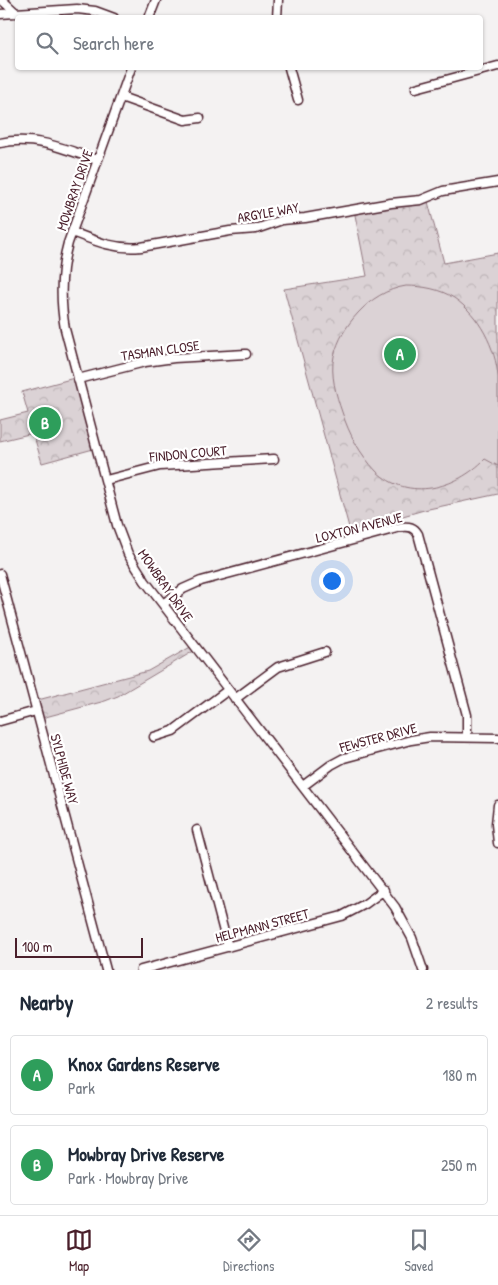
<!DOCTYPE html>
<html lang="en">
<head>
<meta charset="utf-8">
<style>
  :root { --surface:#fff; --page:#f2f2f3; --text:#1f2937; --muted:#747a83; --line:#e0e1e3; --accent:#4a1f2b }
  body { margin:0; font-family:"Patrick Hand",sans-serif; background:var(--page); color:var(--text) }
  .scale { position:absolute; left:15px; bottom:12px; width:128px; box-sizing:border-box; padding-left:5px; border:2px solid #4a1f2b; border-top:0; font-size:14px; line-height:18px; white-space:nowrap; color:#4a1f2b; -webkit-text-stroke:4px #fff; paint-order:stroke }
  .you { position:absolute; left:331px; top:580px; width:18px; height:18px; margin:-12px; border:4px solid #fff; border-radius:50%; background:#1a73e8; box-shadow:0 0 0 8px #1a73e833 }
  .badge { display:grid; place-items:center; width:32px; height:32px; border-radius:50%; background:var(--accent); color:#fff; font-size:16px; font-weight:700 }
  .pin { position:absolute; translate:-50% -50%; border:2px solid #fff; box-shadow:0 1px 5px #0006 }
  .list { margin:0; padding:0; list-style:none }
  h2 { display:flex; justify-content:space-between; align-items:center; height:65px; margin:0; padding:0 20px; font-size:21px }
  h2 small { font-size:16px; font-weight:400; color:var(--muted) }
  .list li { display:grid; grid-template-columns:32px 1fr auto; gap:15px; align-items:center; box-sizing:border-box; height:80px; margin:0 10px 10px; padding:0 10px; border:1px solid var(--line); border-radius:5px }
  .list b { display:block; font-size:19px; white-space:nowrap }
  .list p { margin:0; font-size:16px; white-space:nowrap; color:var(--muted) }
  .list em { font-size:16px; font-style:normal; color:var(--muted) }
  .icon { flex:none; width:28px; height:28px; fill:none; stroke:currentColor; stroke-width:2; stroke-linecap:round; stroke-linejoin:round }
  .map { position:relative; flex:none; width:498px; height:970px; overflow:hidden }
  .search { position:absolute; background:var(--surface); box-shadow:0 1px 4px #0004; left:15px; right:15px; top:15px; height:55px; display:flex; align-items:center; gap:12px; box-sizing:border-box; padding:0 18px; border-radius:5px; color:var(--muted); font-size:19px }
  .sheet { height:245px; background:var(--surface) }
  nav { display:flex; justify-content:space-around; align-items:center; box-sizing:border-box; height:70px; border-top:1px solid var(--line); background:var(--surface); font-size:14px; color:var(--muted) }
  nav a { display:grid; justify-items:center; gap:2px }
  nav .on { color:var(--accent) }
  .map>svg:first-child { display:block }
  .park { fill:url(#park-crowns); stroke:#927880 }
  .pitch { fill:#dbd2d5; stroke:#927880 }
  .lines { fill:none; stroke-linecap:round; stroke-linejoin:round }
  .minor-casing { stroke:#4a1f2b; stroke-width:11 }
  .minor { stroke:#fff; stroke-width:8 }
  .labels { text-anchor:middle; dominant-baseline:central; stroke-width:4.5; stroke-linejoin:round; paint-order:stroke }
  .street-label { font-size:14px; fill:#4a1f2b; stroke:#fff }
</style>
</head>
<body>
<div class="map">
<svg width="498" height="970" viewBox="0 0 498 970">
  <defs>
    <pattern id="park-crowns" width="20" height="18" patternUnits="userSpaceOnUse" patternTransform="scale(1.25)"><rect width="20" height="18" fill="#dbd2d5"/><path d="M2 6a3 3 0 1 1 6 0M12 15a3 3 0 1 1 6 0" fill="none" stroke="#bdb4b7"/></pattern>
  </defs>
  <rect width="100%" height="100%" fill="#f4f2f2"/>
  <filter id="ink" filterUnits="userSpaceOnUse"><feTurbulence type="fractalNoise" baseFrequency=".02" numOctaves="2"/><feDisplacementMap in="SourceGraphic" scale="10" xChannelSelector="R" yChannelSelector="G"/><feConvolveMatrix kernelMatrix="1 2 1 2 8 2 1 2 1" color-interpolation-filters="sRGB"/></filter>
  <g filter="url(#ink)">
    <path class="park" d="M427,198L444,263L498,253V494L424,510L350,531L284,289L367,276L354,210Z
      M78,377L97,448L42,463L33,433L0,441V420L28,413L22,392Z
      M194,645L197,649L118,696L105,701L38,719L34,701L148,671Z"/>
    <path class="pitch" d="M406,286C423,286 440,289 454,298C479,315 496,348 498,377C498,407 498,437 498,466L485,459C456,489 408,502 376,471C360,454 349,434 342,412C336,395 330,374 334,356C338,340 346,326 358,313C371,299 387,289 406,286Z"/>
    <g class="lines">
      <g class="minor-casing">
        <path id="minor" d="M2,0L16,13
          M0,14L77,9L95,11L114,18
          M149,18L156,0
          M277,18L278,0
          M131,68L68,243C60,272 60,300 65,329L117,525L128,554L145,581L395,907L412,938L423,970
          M289,68L298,100
          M416,88L498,66
          M121,97L185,120L200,118
          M0,143C34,135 65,149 97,160
          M72,232C95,241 116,250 141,247L230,231L256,229L282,220L305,218L391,203L421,200L443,191L498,182
          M78,379L145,362L174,358L246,354
          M106,480L160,466L274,459
          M0,574L106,970
          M163,604L183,589L201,581L401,527C409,526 414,527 418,534L467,715V737
          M235,699L278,667L325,652
          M0,721L36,711
          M154,737L173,731L228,690
          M303,786L331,765L344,758L411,740L430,737L498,738
          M498,805L496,824L498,843
          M197,830L228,947
          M141,970L342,916L365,904L384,890"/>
      </g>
      <use href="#minor" class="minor"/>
    </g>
  </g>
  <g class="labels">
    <g class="street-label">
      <text transform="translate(74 190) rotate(-71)">MOWBRAY DRIVE</text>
      <text transform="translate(268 212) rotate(-10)">ARGYLE WAY</text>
      <text transform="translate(160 350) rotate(-8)">TASMAN CLOSE</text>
      <text transform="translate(188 453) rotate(-5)">FINDON COURT</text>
      <text transform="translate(359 527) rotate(-14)">LOXTON AVENUE</text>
      <text transform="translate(166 585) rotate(55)">MOWBRAY DRIVE</text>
      <text transform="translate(378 737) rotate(-15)">FEWSTER DRIVE</text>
      <text transform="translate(65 769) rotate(75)">SYLPHIDE WAY</text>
      <text transform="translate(262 925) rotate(-15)">HELPMANN STREET</text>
    </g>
  </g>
</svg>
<div class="scale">100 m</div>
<div class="you"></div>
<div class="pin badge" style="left:400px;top:354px;background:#2e9e5b">A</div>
<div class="pin badge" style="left:45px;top:423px;background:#2e9e5b">B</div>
<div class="search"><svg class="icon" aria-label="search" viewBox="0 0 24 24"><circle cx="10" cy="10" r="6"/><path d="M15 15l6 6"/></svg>Search here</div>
</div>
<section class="sheet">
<h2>Nearby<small>2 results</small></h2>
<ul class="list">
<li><span class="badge" style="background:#2e9e5b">A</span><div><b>Knox Gardens Reserve</b><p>Park</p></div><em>180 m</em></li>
<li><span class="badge" style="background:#2e9e5b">B</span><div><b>Mowbray Drive Reserve</b><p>Park · Mowbray Drive</p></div><em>250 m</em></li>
</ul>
</section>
<nav>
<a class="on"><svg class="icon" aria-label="map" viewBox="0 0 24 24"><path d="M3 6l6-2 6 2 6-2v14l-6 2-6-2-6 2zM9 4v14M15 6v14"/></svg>Map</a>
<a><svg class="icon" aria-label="directions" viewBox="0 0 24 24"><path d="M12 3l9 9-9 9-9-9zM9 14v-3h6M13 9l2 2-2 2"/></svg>Directions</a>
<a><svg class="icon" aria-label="saved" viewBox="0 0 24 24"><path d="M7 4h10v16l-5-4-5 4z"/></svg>Saved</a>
</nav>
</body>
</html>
